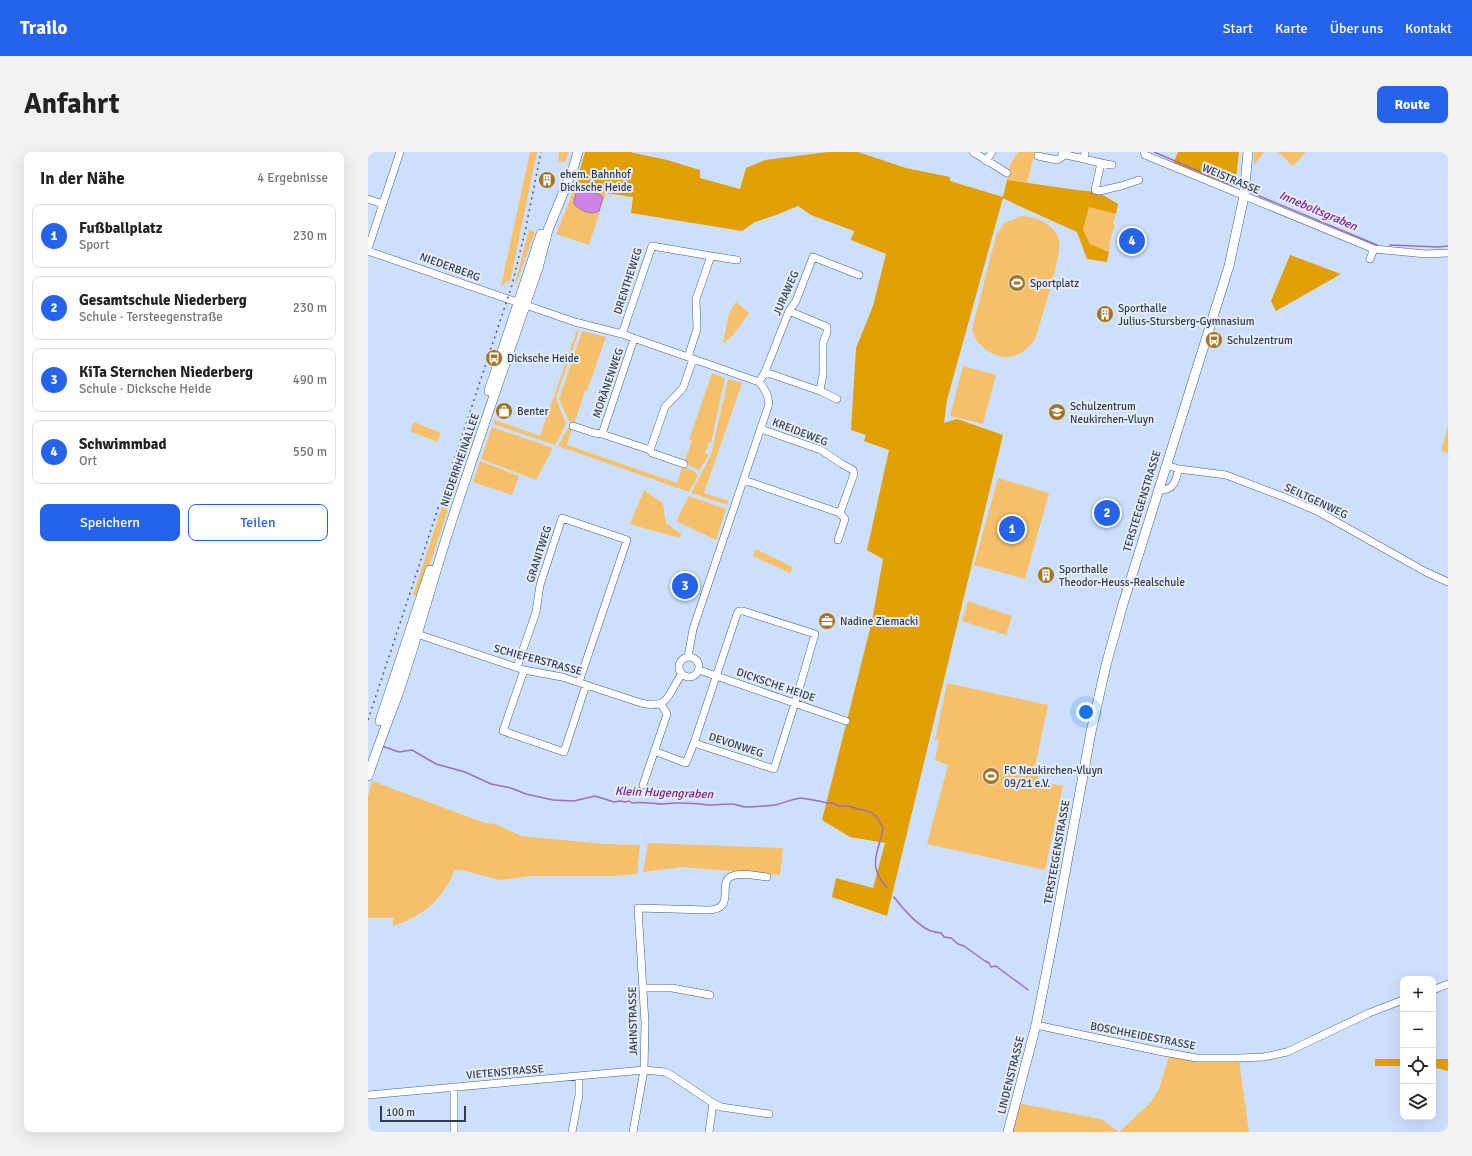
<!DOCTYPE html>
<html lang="de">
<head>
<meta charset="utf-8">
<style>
  :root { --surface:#fff; --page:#f2f2f2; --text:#222; --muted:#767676; --line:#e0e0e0; --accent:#2563eb }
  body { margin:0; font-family:Signika,sans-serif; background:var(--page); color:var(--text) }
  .controls { position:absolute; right:12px; bottom:12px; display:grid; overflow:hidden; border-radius:8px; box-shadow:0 4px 16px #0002 }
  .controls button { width:36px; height:36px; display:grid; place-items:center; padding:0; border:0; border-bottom:1px solid var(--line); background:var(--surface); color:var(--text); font:20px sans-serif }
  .scale { position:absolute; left:12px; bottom:10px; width:86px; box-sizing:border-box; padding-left:4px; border:2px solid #2f3c50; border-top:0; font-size:11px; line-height:14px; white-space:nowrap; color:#2f3c50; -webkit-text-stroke:3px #e5ecf6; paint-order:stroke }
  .you { position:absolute; left:718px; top:560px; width:14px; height:14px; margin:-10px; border:3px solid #fff; border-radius:50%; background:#1a73e8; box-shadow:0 0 0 6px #1a73e833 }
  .badge { display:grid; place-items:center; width:26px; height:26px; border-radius:50%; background:var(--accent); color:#fff; font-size:13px; font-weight:700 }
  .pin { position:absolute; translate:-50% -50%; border:2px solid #fff; box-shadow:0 1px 4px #0006 }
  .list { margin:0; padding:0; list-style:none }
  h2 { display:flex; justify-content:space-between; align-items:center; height:52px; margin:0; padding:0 16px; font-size:17px }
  h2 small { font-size:13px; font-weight:400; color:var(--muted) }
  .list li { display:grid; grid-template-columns:26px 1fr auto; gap:12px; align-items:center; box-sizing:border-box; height:64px; margin:0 8px 8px; padding:0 8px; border:1px solid var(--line); border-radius:8px }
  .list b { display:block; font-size:15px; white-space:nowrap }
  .list p { margin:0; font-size:13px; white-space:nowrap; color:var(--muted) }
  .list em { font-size:13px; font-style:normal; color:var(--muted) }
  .actions { display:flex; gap:8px; padding:12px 16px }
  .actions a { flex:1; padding:9px 0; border:1px solid var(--accent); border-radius:8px; text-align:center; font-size:14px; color:var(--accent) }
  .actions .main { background:var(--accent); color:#fff }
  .icon { flex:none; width:22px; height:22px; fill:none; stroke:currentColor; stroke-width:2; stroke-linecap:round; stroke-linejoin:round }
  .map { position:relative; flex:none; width:1080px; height:980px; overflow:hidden; border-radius:8px }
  header { display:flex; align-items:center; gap:24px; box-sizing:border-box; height:56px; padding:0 20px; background:var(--accent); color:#fff }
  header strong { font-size:19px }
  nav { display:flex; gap:22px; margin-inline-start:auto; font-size:14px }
  .intro { display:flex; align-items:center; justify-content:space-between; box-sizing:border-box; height:96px; padding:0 24px }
  h1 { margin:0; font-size:28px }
  .button { padding:10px 18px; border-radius:8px; background:var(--accent); color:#fff; font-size:14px; font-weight:700 }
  main { display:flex; gap:24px; padding:0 24px }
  aside { flex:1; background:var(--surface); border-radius:8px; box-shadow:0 4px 16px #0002 }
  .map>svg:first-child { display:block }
  .green { fill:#f5c069 }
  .forest { fill:#e29f03 }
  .water { fill:#cf84e5; stroke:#9f6eb8 }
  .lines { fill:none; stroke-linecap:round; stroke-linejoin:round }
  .stream { stroke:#9f6eb8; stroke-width:1.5 }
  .street-casing { stroke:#415e89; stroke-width:8 }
  .secondary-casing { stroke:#415e89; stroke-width:10 }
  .street { stroke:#fff; stroke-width:7 }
  .secondary { stroke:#fff; stroke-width:9 }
  .rail { stroke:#4f5d73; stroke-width:1.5; stroke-dasharray:2 4; stroke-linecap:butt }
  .labels { text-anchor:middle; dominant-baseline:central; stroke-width:4; stroke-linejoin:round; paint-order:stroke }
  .poi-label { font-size:11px; fill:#2f3c50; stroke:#e5ecf6; text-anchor:start }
  .street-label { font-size:11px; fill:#2f3c50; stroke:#e5ecf6 }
  .water-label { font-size:12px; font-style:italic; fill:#791c91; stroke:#e5ecf6 }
</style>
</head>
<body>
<header>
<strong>Trailo</strong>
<nav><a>Start</a><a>Karte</a><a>Über uns</a><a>Kontakt</a></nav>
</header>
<div class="intro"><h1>Anfahrt</h1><a class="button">Route</a></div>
<main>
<aside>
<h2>In der Nähe<small>4 Ergebnisse</small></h2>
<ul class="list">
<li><span class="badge">1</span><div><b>Fußballplatz</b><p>Sport</p></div><em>230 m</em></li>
<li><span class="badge">2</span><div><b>Gesamtschule Niederberg</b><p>Schule · Tersteegenstraße</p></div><em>230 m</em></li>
<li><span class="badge">3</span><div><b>KiTa Sternchen Niederberg</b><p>Schule · Dicksche Heide</p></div><em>490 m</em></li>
<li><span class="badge">4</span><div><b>Schwimmbad</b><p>Ort</p></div><em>550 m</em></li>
</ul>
<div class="actions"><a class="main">Speichern</a><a>Teilen</a></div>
</aside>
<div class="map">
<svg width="1080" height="980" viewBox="0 0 1080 980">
  <rect width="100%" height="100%" fill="#cce0fe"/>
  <path class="green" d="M162,0H169L142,130L138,129L136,133L133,134Z
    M191,0H201L197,10L190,9Z
    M650,0H667L659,31L639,28L642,13Z
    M886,0H896L886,13Z
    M910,0H938L925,14Z
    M207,35L238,41L221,93L188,82Z
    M721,55L748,62L745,72H747L741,93L742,96L741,100L722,92L715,78Z
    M654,64C669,65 686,72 691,87C695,101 673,167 668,185C657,203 640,212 620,199C612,194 606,187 604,177L628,84L636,71Z
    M161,78L167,80L148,132L147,131Z
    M368,150L381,161L365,183L356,191L355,190L361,161Z
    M209,178L211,179L188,246L198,272L187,293L125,272L127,268L172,284Z
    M214,179L238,185L219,239H217L206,272L201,269L191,247Z
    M595,214L628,223L615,272L582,264Z
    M344,221L357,226L343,291L341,290L337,301L341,303L331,318L316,311L324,289L321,288Z
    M360,227L374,231L336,341L361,349L359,353L323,341L343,303L355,249L357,248L356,247Z
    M102,268L109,270L99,301L92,297Z
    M46,270L73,281L69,290L42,279Z
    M1080,274V301L1073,299Z
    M124,275L185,296L168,328L113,307Z
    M201,275L204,276L199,293L309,331L315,314L329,321L330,324L321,340L190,294L200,276Z
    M91,303L98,304L51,444L45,443Z
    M112,309L151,324L144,343L105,330Z
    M630,326L681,341L657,427L606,413Z
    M276,338L295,351L298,371L313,382L312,386L272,375L262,372Z
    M321,344L358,357L348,388L308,369Z
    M388,397L425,415L422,421L385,404Z
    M600,449L644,464L638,483L594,469Z
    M579,531L680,553L667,615L672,617L669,629L695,634L677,718L559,692L580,613L567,608L571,589L567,588Z
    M4,629L117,671L128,672L153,684L237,692L271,693L272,694L269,722L248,724H165L132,728L93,718H87C84,724 82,730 78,735C66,755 47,767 25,774V766H0V644Z
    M280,691L415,696L412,723L314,715L275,720Z
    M801,904L871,908L881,980H640L649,951L733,967L751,980L781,952L791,937Z"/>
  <path class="forest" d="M217,0H262L299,8L332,18V26L372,37L378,16L397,8L460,0H490L538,16L582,25V29L635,45L639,28L709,38L730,40L750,52L748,62L721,55L715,78L722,92L741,100L739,110L719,107L709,80L647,52L635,46L579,248L576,271L589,267L635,283L519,764L464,745L468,726L505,736L517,691L482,685L454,668L504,469L515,407L499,398L521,298L496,289L498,283L483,278L488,196L505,154L518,102L483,88L486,79L443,63L430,54L408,63L387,70L374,79L263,61L265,45L238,41L207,35Z
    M810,0H871L867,35L805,12Z
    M922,103L973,122L908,159L903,149Z
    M1007,907H1035V914H1007Z
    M1065,907H1080V919L1065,915Z"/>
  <path class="water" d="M214,37L233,43L235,45L231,59C222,64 212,58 206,52V48L209,38Z"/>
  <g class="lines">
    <path class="stream" d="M786,0L866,34
      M884,41L1009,93
      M1022,93L1070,95L1080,94
      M14,594L31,600L44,598L68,612L97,620L123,632L143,636L158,642L185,648L206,649L227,644L246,650L252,649L257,650L261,649L264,651C274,649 285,652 295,652C311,650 324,651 340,653C348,653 356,652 364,652C368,652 372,654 376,655C386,655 398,654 407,653C416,651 424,647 433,646L451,649L459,651H464L471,654H480L502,660L509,665L515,676C513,690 504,707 509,720C511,726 515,731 519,736
      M526,745C534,756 553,778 567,780C569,781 571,780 573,781L576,785L583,786L590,792L596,794L617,809L621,811L623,815L628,814C639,823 649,829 660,838"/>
    <g class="street-casing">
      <path id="street" d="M605,0L639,21
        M695,0L694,2L716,7
        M717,0L716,7L733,11L727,38L731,39L753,34L771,28
        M776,0L777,3L1006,97L1058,102L1080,101
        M670,4L689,8L694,5V2
        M618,9L624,0
        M733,11L744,13
        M0,47L15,52
        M0,97L32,0
        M0,99L207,170L254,182L391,230C397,237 400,242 401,252L325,477L320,505
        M343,104L369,108
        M1002,107L1006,97
        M421,159L459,175V180L455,191V222L452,239
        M254,182L284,94L343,104L328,147L329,177L320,205
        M266,187L234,282L282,298L284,301L316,312
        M397,220L452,239L469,247
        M391,230L397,220L421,159L428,149L445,105L491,123
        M205,274L226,281L234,282
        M393,277L453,298L474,312L485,318L486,322L472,361
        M282,298L297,255L315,236L325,207
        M798,313L811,317L858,323L916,345L949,359L1058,420L1080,430
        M376,328L472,361L477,367L470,388
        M790,338C806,339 807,330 811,317
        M371,459H375L447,482L427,551L406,617L326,591L369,462Z
        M46,481L156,518L194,525L273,551C302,558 299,542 314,522
        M311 515a10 10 0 1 1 20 0a10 10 0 1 1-20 0Z
        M149,515L168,460L172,433L194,366L259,388L211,530
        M156,518L135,579L196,600L218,533
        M331,518L478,569
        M286,599L318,611L326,591
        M275,633L299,562L293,552
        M276,836H304L342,843
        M1065,838L1080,832
        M668,873L795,900L829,906H871L896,905L919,900L1001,861L1035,848
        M86,935V980
        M0,943L276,918L297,920L303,923L345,951L353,955L401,962
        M204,980L211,943V925
        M265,980L276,918L277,871L270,756L339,758C370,758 348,730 364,724C374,720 388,724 399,725
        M341,980L345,951"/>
    </g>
    <g class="secondary-casing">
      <path id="secondary" d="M121,239L173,82
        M12,569L62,418
        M0,624C9,597 19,571 29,545C49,488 64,429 83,371C111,286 141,201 170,116L180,78L205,17L210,0
        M640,980L668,873L683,797L723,580L738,513L755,452L861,114L876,44L880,0"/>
    </g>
    <use href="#street" class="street"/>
    <use href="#secondary" class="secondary"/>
    <path class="rail" d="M0,568L144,133L157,80L173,0"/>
  </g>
  <defs>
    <g id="building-disc" transform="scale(0.9)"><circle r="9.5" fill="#a27626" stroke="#e5ecf6"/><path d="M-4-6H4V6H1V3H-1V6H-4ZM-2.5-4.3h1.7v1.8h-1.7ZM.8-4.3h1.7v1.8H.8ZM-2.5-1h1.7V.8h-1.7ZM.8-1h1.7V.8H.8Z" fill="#fff"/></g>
    <g id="stadium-disc" transform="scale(0.9)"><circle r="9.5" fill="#a27626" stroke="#e5ecf6"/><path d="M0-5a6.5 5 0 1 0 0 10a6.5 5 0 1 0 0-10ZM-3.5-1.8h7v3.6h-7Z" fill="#fff"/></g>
    <g id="bus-disc" transform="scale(0.9)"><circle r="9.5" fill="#a27626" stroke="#e5ecf6"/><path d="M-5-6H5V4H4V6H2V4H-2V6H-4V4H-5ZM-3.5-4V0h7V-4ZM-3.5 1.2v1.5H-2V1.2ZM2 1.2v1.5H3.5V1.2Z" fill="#fff"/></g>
    <g id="shop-disc" transform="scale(0.9)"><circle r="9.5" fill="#a27626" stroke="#e5ecf6"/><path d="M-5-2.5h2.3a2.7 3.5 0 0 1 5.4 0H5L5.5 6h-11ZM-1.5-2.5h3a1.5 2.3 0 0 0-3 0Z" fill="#fff"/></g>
    <g id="school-disc" transform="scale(0.9)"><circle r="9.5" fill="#a27626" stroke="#e5ecf6"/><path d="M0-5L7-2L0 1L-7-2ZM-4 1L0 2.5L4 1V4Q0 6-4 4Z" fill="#fff"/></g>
    <g id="office-disc" transform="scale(0.9)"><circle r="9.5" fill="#a27626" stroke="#e5ecf6"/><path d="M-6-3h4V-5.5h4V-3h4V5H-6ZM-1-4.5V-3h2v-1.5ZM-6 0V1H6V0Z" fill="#fff"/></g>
  </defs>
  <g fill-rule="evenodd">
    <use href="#building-disc" x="179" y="28"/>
    <use href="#stadium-disc" x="649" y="131"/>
    <use href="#building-disc" x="737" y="162"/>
    <use href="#bus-disc" x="846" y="188"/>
    <use href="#bus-disc" x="126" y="206"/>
    <use href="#shop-disc" x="136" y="259"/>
    <use href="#school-disc" x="689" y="260"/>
    <use href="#building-disc" x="678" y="423"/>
    <use href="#office-disc" x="459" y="469"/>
    <use href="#stadium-disc" x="623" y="624"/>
  </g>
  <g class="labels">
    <g class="poi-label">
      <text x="192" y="22">ehem. Bahnhof<tspan x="192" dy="13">Dicksche Heide</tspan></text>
      <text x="662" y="131">Sportplatz</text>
      <text x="750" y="156">Sporthalle<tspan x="750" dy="13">Julius-Stursberg-Gymnasium</tspan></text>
      <text x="859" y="188">Schulzentrum</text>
      <text x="139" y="206">Dicksche Heide</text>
      <text x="702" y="254">Schulzentrum<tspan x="702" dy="13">Neukirchen-Vluyn</tspan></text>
      <text x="149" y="259">Benter</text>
      <text x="691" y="417">Sporthalle<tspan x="691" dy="13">Theodor-Heuss-Realschule</tspan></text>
      <text x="472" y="469">Nadine Ziemacki</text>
      <text x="636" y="618">FC Neukirchen-Vluyn<tspan x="636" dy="13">09/21 e.V.</tspan></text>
    </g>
    <g class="street-label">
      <text transform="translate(863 27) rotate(23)">WEISTRASSE</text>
      <text transform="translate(82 115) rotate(20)">NIEDERBERG</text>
      <text transform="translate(260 129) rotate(-72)">DRENTHEWEG</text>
      <text transform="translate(418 141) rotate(-66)">JURAWEG</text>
      <text transform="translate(240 231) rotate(-71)">MORÄNENWEG</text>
      <text transform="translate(432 280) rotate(21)">KREIDEWEG</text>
      <text transform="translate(92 308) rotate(-71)">NIEDERRHEINALLEE</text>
      <text transform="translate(774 349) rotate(-73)">TERSTEEGENSTRASSE</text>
      <text transform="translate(948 349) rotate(25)">SEILTGENWEG</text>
      <text transform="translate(171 402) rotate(-72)">GRANITWEG</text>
      <text transform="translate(170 508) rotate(15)">SCHIEFERSTRASSE</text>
      <text transform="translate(408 533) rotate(19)">DICKSCHE HEIDE</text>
      <text transform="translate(368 593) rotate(18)">DEVONWEG</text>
      <text transform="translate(689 700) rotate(-80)">TERSTEEGENSTRASSE</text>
      <text transform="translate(265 869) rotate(-91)">JAHNSTRASSE</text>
      <text transform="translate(775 884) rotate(11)">BOSCHHEIDESTRASSE</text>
      <text transform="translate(137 920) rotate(-5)">VIETENSTRASSE</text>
      <text transform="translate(643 923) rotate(-76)">LINDENSTRASSE</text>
    </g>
    <g class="water-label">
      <text transform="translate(950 59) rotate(23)">Inneboltsgraben</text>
      <text transform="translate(296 641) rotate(2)">Klein Hugengraben</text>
    </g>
  </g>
</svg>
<div class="controls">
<button>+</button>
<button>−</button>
<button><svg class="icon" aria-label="locate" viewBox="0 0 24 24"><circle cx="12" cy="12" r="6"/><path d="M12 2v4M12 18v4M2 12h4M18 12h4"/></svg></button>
<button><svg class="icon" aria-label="layers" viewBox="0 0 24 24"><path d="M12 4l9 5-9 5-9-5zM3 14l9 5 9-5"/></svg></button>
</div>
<div class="scale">100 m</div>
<div class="you"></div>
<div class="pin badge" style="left:644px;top:377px">1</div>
<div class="pin badge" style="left:739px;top:361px">2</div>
<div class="pin badge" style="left:317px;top:434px">3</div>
<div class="pin badge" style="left:764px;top:89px">4</div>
</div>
</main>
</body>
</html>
